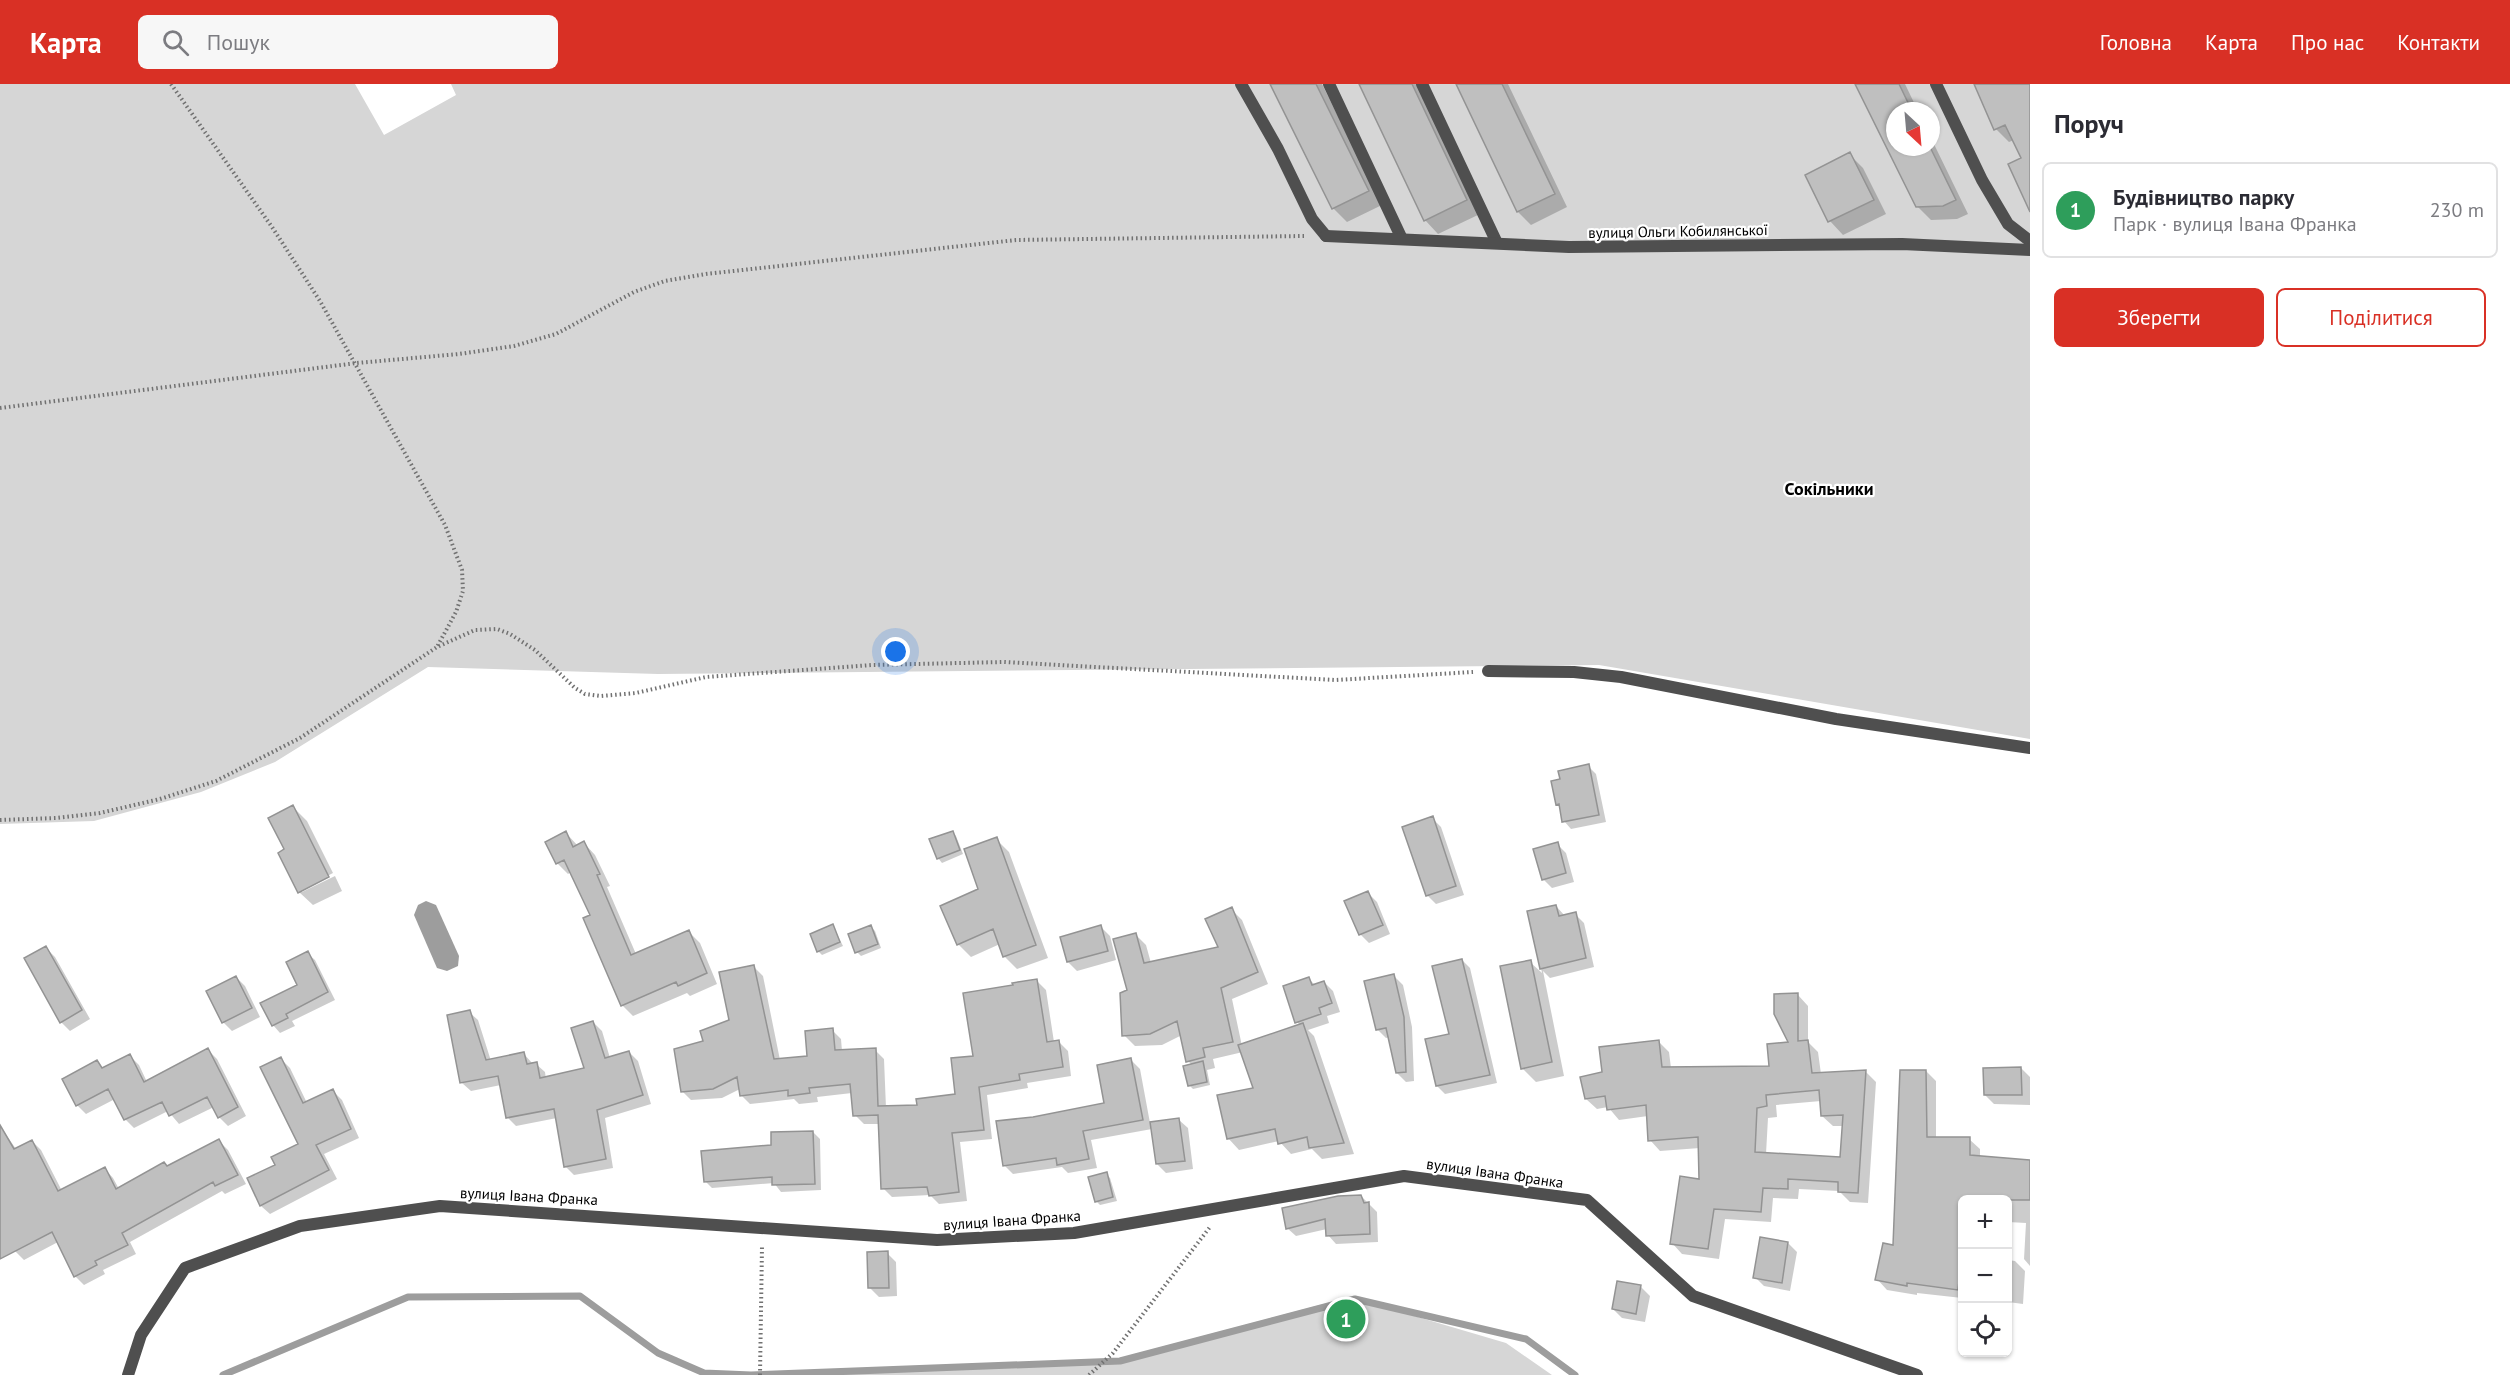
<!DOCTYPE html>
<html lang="uk">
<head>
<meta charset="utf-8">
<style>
  :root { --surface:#fff; --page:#f7f7f7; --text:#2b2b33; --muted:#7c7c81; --line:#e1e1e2; --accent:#d93025 }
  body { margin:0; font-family:"PT Sans",sans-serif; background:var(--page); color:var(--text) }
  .controls { position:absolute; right:18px; bottom:18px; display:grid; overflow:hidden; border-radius:9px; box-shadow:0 2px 4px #0004 }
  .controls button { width:54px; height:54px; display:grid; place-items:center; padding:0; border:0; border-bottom:2px solid var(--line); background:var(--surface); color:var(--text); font:30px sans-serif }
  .compass { position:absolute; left:1886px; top:18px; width:54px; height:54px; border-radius:50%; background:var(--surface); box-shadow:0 2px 4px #0004; rotate:154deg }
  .you { position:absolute; left:896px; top:568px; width:21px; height:21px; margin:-15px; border:4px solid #fff; border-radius:50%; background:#1a73e8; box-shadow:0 0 0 9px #1a73e833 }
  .badge { display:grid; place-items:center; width:39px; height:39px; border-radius:50%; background:var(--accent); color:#fff; font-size:20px; font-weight:700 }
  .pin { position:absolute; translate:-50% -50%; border:3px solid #fff; box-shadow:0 2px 6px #0006 }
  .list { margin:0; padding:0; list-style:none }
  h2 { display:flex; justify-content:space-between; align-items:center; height:78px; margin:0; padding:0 24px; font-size:26px }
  h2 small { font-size:20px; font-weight:400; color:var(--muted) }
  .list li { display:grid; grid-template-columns:39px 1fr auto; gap:18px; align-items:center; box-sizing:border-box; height:96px; margin:0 12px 12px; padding:0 12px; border:2px solid var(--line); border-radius:9px }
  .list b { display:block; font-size:22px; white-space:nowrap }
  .list p { margin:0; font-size:20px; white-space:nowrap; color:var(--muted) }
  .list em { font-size:20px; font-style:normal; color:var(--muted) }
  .actions { display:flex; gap:12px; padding:18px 24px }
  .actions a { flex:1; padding:14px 0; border:2px solid var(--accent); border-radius:9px; text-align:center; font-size:21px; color:var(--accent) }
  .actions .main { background:var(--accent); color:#fff }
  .icon { flex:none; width:33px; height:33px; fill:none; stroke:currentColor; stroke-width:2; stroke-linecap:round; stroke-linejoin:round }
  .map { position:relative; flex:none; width:2030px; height:1291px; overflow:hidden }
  header { display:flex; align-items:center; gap:36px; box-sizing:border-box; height:84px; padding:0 30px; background:var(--accent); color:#fff }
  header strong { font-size:28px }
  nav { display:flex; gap:33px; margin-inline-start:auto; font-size:21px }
  .search { width:420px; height:54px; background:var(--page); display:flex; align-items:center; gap:15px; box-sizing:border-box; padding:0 21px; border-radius:9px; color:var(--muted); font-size:22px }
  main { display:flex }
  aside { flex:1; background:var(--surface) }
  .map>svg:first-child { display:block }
  .green { fill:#d6d6d6; fill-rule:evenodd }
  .water { fill:#9d9d9d }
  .shadow { fill:#0003; fill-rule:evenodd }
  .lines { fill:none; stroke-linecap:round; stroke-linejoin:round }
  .stream { stroke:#9d9d9d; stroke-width:7 }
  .building { fill:#bfbfbf; stroke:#939393; stroke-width:1.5; fill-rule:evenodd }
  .path { stroke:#717171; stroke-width:4; stroke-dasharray:1.5 3; stroke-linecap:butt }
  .lane { stroke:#4f4f4f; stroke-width:12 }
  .street { stroke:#4f4f4f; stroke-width:12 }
  .labels { text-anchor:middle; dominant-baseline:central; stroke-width:4.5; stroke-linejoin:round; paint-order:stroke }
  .street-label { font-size:15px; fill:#000; stroke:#fff }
  .quarter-label { font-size:18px; font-weight:bold; fill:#000; stroke:#fff }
</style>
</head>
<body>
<header>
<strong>Карта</strong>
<div class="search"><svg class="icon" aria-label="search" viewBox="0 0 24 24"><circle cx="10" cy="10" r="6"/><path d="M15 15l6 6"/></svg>Пошук</div>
<nav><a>Головна</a><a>Карта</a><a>Про нас</a><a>Контакти</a></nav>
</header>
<main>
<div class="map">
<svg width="2030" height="1291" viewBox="0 0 2030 1291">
  <rect width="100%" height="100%" fill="#fff"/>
  <path class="green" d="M0,0H355L384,51L456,11L451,0H2030V655L1599,581L658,590L428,583L275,678L201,708L94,737L0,740ZM1895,27H1931V63H1895Z
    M1350,1213L1506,1259L1552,1291H789L790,1288L1116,1275Z"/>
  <path class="water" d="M426,817L436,821L459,872L458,882L447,887L437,884L414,831L418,821Z"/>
  <path class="shadow" d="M1272,0H1322L1382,121L1347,138L1333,124Z
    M1361,0H1418L1480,130L1438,150L1425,136Z
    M1458,0H1508L1567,123L1531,141L1518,128Z
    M1857,0H1905L1918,27H1895V63H1931V54L1968,130L1957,135L1931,136L1917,122Z
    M1975,0H2030V125L2023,75L2014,56L2009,58L1996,45Z
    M1849,70L1863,84L1886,130L1843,151L1830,137L1807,92Z
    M1588,682L1596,690L1606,738L1571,745L1564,737L1561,724L1557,720L1561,697Z
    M293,723L307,737L333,789L302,805V808L335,792L342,807L313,821L299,808L286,766Z
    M1432,734L1441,743L1464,811L1436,820L1427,811Z
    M952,748L956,752L963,770L942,779L938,774Z
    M566,749L578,762L584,759L595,771L610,802L607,803L636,870L689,848L700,859L717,900L690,912L687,909L633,932L622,921L593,832L571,788L568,790L557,779Z
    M996,755L1009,768L1048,874L1017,885L1004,872L1000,860L971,873L958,860L980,806Z
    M1557,760L1566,769L1574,798L1552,804L1543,795Z
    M1368,809L1377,818L1390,850L1369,859L1360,850Z
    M1556,822L1565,832L1575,830L1584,839L1594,883L1550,894L1543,887L1564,992L1536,998L1522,984L1530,878L1542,889L1529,828Z
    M1231,825L1242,836L1268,900L1232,915L1242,962L1301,942L1297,938L1309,895L1315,901L1324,898L1333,907L1340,928L1327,932L1329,939L1308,946L1314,952L1354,1070L1322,1075L1312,1065L1291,1070L1279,1057L1239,1066L1228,1054L1255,1005L1243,968L1213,975L1215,984L1207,986L1210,1001L1193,1005L1189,1001L1192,981L1188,977L1182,951L1162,961L1135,962L1124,951L1135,850L1146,861L1151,879L1220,864Z
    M833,842L843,862L822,871L818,867Z
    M871,843L875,847L881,864L861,872L857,868Z
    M1101,843L1110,852L1116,876L1077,887L1068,878L1062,854Z
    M46,864L55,873L90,935L70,947L61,938Z
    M307,869L315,876L335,916L292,937L295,942L280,949L273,941L299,901Z
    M1462,876L1470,884L1497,999L1445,1010L1437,1002L1451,951Z
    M754,883L763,892L780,976L809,973L832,946L841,955L842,967L875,966L884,975L886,1024L918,1022L956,1012L975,973L1037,897L1046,906L1054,958H1059L1068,967L1071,992L1027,999L1028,1004L987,1011L992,1055L960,1058L967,1117L939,1120L930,1111L892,1113L883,1104L880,1040H864L855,1031L852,1009L817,1013L818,1018L799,1020L794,1015L750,1020L741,1011L740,1005L722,1014L691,1016L682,1007L705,958L731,937Z
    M1394,892L1403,901L1412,943L1414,997L1406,998L1397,989L1390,953L1386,954L1377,945Z
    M236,893L245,902L260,933L232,947L223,938Z
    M1798,911L1808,922V958L1818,968L1821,990L1865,987L1876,998L1868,1119L1850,1118L1839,1107L1799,1105L1798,1115L1773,1114L1771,1138L1725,1135L1719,1175L1682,1170L1672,1159L1701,1097L1700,1064L1660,1067L1650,1056L1648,1032L1619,1036L1608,1023L1597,1025L1586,1015L1604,989L1658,957L1669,968L1671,984H1770L1790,959ZM1821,1017L1822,1032L1833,1042H1843L1841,1075L1766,1070L1768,1034L1777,1033L1776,1021Z
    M469,928L478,936L491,977L524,970L533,980H536L545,988L546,995L586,985L593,938L602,947L610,974L629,968L638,977L651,1020L605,1034L613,1084L574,1091L565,1082L557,1034L516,1042L507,1033L501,1001L471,1007L462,999Z
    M208,966L217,975L246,1032L228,1042L219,1033L214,1023L179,1040L168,1027L134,1044L125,1035L115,1015L86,1030L77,1021L97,978L104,985L130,972L139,981L147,998Z
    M281,975L290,984L307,1019L333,1007L342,1016L359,1054L324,1070L337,1095L270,1130L261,1122L249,1095L277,1082L300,1061Z
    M1131,976L1140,985L1150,1039L1179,1036L1188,1044L1193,1085L1166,1089L1157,1080L1152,1045L1091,1056L1097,1084L1068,1089L1062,1083L1013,1090L1004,1081L1033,1034L1106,1020Z
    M2021,984L2030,993V1021L1994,1020L1985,1011Z
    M1926,987L1936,997V1055H1969L1980,1065V1073L2030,1077V1182L2024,1175L2026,1139L2008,1138V1116H1962V1214L1917,1209V1211L1887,1206L1877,1195L1894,1162Z
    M0,1042L16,1065L32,1057L41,1066L62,1107L105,1085L113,1094L119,1105L219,1057L228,1066L246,1100L225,1110L222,1107L130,1158L136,1170L103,1186L105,1190L84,1201L75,1192L58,1158L24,1176L15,1167L0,1138Z
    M813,1048L820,1055L821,1106L781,1108L774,1099L712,1104L705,1097L773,1063Z
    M1106,1090L1110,1094L1117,1117L1100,1121L1096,1117Z
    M1361,1112L1377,1128L1378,1158L1336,1160L1328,1151L1327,1145L1296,1152L1287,1144Z
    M1788,1159L1797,1168L1790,1207L1764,1202L1755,1193Z
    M887,1169L896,1178L897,1212L879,1213L870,1204Z
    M2008,1176L2015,1177L2025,1187L2023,1220L2008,1218Z
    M1618,1198L1641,1203L1650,1212L1645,1238L1622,1234L1613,1225Z"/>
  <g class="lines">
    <path class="stream" d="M223,1291L408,1213L580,1212L658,1269L704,1289L751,1291L1120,1277L1355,1215L1526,1255L1575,1291"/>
  </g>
  <path class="building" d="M1270,0H1316L1369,107L1332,125Z
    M1359,0H1412L1467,116L1424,137Z
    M1456,0H1502L1555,110L1517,128Z
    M1855,0H1899L1912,27H1895V63H1930L1956,116L1943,122L1916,123Z
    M1974,0H2030V128L2008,80L2021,74L2005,41L1994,46Z
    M1850,68L1874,116L1828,138L1805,91Z
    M1589,680L1599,731L1562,738L1559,720L1556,721L1551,697L1560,695L1558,687Z
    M293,721L329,793L298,809L278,769L284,765L268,734Z
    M1433,732L1456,802L1426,812L1402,743Z
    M566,747L573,763L584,757L600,790L597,791L631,871L689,846L707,889L678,902L676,898L621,922L583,834L590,831L564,776L556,780L545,758Z
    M953,747L960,766L937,775L929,755Z
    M997,753L1036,861L1003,873L993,845L957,861L940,822L978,805L964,765Z
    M1558,758L1566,789L1542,796L1533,765Z
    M1368,807L1383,841L1359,851L1344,817Z
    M1556,821L1559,832L1576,828L1586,874L1540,885L1527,827Z
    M1232,823L1258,888L1221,904L1233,958L1203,964L1205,973L1186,978L1177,937L1150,950L1122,952L1120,909L1127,906L1113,855L1136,849L1144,879L1218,863L1205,835Z
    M833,840L840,858L817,868L810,850Z
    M871,841L878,860L855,869L848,850Z
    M1101,841L1108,867L1067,878L1060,853Z
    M46,862L82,926L60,939L24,874Z
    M308,867L328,908L286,930L288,934L272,942L260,919L297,901L286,878Z
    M1462,875L1490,991L1436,1002L1425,955L1449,950L1432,882Z
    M1531,876L1552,978L1521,985L1500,882Z
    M754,881L774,975L807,972L805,947L833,944L835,966L876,964L878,1022L917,1021L916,1015L955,1010L951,974L973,972L963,909L1013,901L1012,899L1037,895L1047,958L1059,956L1063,983L1019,990L1020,996L979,1003L984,1046L952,1049L959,1108L929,1112L927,1103L881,1105L878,1031L853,1032L850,1000L809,1004L810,1009L788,1012V1006L740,1012L737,993L713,1005L681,1008L674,965L703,957L700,947L729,936L719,888Z
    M1394,890L1404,933L1406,988L1396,989L1386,944L1376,946L1364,897Z
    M236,892L252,924L222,939L206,907Z
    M1309,893L1312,901L1324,897L1332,919L1319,924L1321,930L1295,939L1283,902Z
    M1798,909V957L1808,956L1812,989L1866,986L1858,1109L1838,1108V1098L1788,1095V1105L1763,1104L1761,1128L1714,1125L1708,1165L1670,1160L1680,1092L1699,1095L1698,1053L1648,1057L1646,1021L1607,1026L1605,1012L1585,1015L1580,993L1602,988L1599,963L1659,956L1662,983L1769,982L1767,960L1788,958L1774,930V910ZM1819,1006L1821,1032L1843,1031L1840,1073L1755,1068L1757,1024L1767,1022L1766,1011Z
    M470,926L486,976L524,968L527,980L537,978L540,994L584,984L571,944L593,937L605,974L629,967L643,1011L597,1026L606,1075L564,1083L554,1025L506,1034L498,992L460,999L447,931Z
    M1303,939L1344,1059L1309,1064L1307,1053L1278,1060L1275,1045L1227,1055L1217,1011L1253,1004L1238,961Z
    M208,964L238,1023L218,1034L207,1013L169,1032L162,1018L124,1036L108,1005L76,1022L62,995L97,976L102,984L130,970L144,998Z
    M281,973L303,1019L333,1005L351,1045L316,1061L329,1086L260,1122L247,1094L275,1081L271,1073L298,1060L260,983Z
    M1131,974L1143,1036L1083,1047L1089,1075L1057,1081L1056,1074L1003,1082L996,1037L1033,1033L1104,1019L1097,981Z
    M1203,977L1207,998L1188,1002L1183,982Z
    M2021,983L2022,1011H1984L1983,984Z
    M1900,986H1926L1927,1053H1970V1071L2030,1076V1116H1962V1171L1958,1206L1907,1199V1202L1875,1196L1883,1159L1893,1161Z
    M1179,1034L1185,1077L1156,1080L1150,1038Z
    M0,1041L14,1065L32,1056L58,1107L105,1083L116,1105L164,1078L167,1082L219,1055L238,1091L215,1102L213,1098L122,1149L128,1161L95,1177L97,1181L74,1193L52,1148L0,1175Z
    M813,1047L815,1100L772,1101V1093L704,1098L701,1067L771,1061V1048Z
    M1107,1088L1113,1113L1095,1118L1088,1093Z
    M1361,1111L1364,1119L1369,1118L1370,1150L1326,1152L1325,1135L1286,1145L1282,1124L1338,1112Z
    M1760,1153L1788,1158L1782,1199L1753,1194Z
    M888,1167L889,1204H868L867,1168Z
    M1617,1197L1641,1201L1636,1230L1612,1225Z"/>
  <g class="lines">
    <path class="path" d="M171,0L272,143L320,217L445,441L462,486L463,507L456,528L437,563
      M0,324L357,279L459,270L514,262L556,250L634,208L665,197L706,190L1016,156L1304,152
      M0,736L56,734L100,729L160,715L216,697L300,654L437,563L475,546L497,545L510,550L535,566L575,604L585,610L601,612L636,609L706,593L872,581L1004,578L1336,596L1473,588
      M760,1291L762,1162
      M1089,1291L1113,1269L1210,1143"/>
    <path class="lane" d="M1241,0L1278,65L1312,135L1326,152
      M1329,0L1402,155
      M1422,0L1497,159
      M1936,0L1982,96L2008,140L2030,157
      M1488,587L1574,588L1621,593L1836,635L2030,664"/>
    <path class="street" d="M1326,152L1569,163L1902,160L2030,166
      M128,1291L141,1251L185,1184L300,1142L440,1122L937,1156L1074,1149L1404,1092L1587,1116L1693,1212L1917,1291"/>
  </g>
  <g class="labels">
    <g class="street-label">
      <text transform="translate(1678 147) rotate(-1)">вулиця Ольги Кобилянської</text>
      <text transform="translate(1495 1089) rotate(8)">вулиця Івана Франка</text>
      <text transform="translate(529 1112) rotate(3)">вулиця Івана Франка</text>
      <text transform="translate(1012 1136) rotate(-4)">вулиця Івана Франка</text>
    </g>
    <g class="quarter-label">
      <text x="1829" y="404">Сокільники</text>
    </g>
  </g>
</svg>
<div class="controls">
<button>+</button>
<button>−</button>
<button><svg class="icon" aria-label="locate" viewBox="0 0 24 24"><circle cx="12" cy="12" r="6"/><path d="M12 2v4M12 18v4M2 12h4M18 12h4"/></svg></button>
</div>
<svg class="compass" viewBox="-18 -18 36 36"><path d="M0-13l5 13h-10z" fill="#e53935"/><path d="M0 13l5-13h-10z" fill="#7c7c81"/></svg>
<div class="you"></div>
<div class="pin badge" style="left:1346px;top:1235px;background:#2e9e5b">1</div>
</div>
<aside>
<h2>Поруч<small></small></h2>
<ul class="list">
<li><span class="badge" style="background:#2e9e5b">1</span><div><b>Будівництво парку</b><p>Парк · вулиця Івана Франка</p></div><em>230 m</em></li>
</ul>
<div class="actions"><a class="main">Зберегти</a><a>Поділитися</a></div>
</aside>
</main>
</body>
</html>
